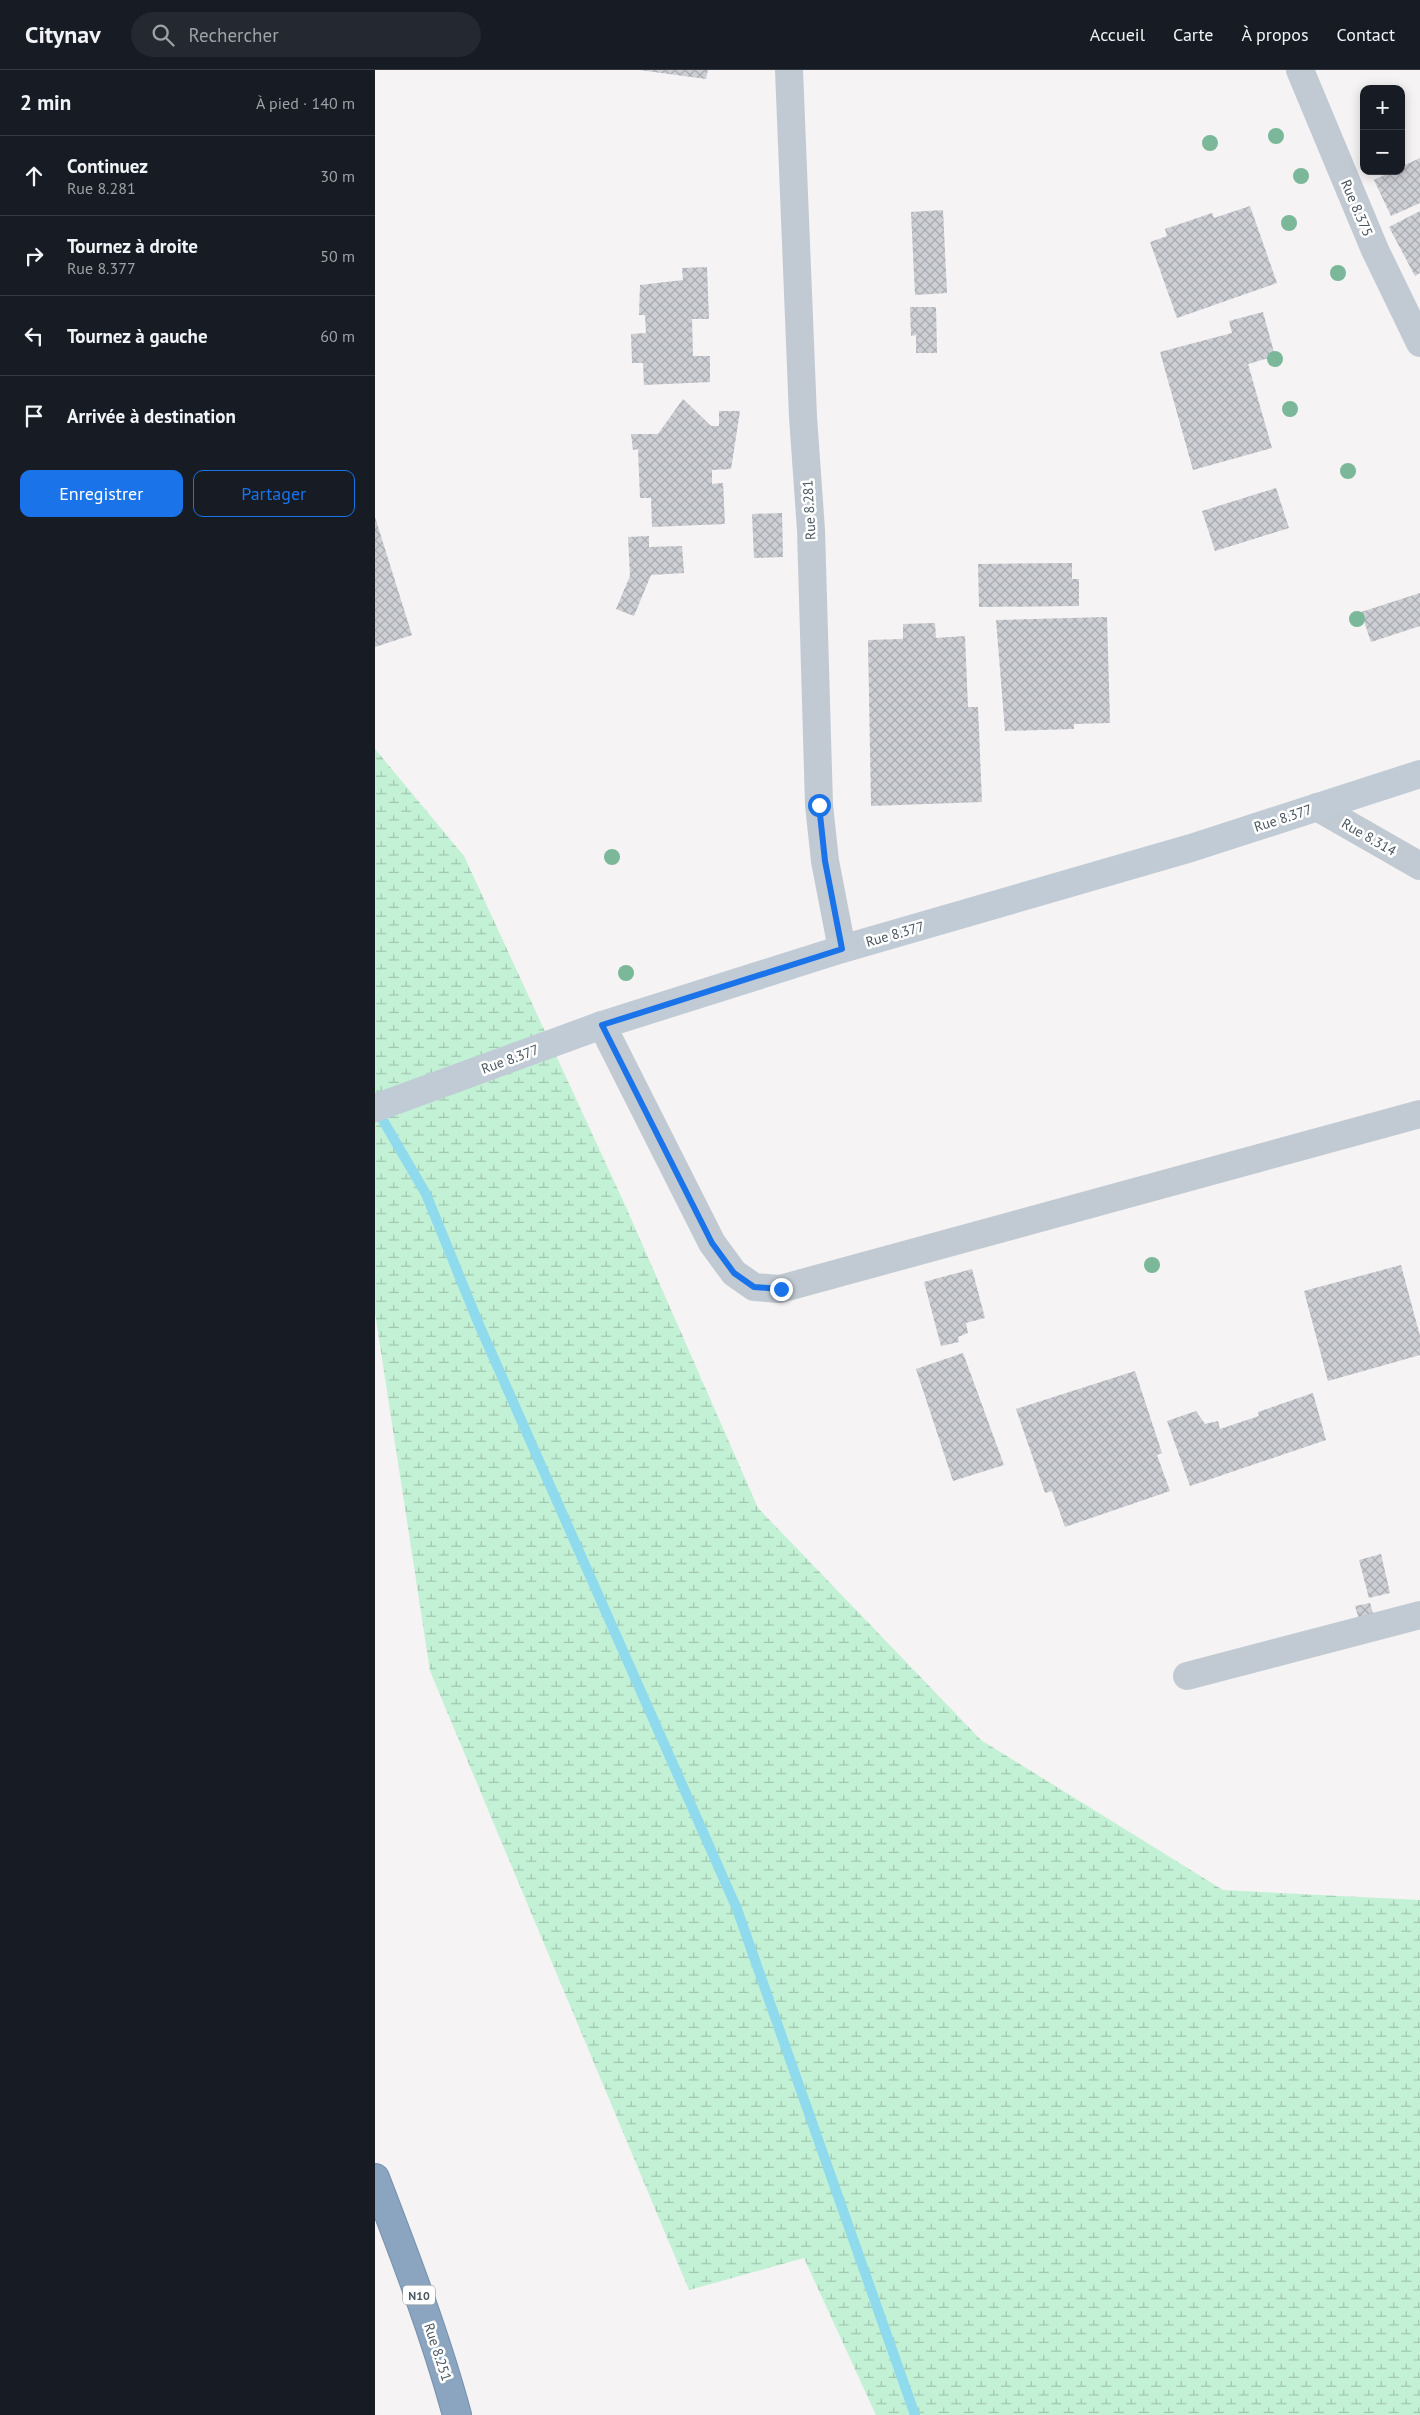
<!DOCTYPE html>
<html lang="fr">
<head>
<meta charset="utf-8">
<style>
  :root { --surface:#171b24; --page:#242831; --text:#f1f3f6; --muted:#9ea1a6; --line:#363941; --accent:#1a73e8 }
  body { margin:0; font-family:"PT Sans",sans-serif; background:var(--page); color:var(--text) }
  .controls { position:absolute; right:15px; top:15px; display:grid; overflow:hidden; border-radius:10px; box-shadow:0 2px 12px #0003 }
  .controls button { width:45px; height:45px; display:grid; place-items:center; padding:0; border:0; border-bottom:1px solid var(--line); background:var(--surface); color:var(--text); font:25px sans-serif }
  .stop { position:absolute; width:15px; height:15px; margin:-11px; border:4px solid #1a73e8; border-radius:50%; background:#fff }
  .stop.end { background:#1a73e8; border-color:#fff; box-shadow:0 1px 5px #0008 }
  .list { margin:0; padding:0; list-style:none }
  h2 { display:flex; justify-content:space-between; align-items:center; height:65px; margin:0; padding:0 20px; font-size:21px }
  h2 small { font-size:16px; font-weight:400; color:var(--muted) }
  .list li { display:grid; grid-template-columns:32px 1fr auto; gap:15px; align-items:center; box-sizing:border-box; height:80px; padding:0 20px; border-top:1px solid var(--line) }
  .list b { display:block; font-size:19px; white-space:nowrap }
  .list p { margin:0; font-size:16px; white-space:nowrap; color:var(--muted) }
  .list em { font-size:16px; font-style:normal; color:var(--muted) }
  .actions { display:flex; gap:10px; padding:15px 20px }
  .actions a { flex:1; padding:11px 0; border:1px solid var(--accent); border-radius:10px; text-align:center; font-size:18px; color:var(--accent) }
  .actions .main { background:var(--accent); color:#fff }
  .icon { flex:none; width:28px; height:28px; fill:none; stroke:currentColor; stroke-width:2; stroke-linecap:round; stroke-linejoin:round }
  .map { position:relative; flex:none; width:1045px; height:2345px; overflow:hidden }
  header { display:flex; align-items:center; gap:30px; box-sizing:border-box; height:70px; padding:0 25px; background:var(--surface); border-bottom:1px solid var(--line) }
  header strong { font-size:24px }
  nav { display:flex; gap:28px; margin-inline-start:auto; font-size:18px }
  .search { width:350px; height:45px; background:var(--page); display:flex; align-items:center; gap:12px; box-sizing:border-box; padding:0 18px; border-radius:28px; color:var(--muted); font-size:19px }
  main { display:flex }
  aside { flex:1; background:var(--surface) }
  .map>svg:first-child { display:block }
  .wetland { fill:url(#wetland-marsh) }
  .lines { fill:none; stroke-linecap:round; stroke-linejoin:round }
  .stream { stroke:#90daee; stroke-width:10 }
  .building { fill:url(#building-cross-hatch) }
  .highway-casing { stroke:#7690ad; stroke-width:30 }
  .street { stroke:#c1cad2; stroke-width:28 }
  .secondary { stroke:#c1cbd6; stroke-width:28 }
  .highway { stroke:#8ba5c1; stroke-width:28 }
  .tree { fill:#7bb799 }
  .route { stroke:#1a73e8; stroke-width:6 }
  .labels { text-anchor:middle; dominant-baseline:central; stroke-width:5; stroke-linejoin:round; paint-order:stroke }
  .shield { fill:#fff; stroke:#808990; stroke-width:1 }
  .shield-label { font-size:12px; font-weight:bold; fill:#4a5661 }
  .street-label { font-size:14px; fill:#4a5661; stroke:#fff }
</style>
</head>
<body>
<header>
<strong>Citynav</strong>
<div class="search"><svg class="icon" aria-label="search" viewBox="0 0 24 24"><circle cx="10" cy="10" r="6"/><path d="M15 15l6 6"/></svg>Rechercher</div>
<nav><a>Accueil</a><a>Carte</a><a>À propos</a><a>Contact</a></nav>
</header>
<main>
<aside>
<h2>2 min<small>À pied · 140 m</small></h2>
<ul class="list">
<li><svg class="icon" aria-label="ahead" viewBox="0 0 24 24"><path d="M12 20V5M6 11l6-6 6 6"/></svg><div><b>Continuez</b><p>Rue 8.281</p></div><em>30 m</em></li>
<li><svg class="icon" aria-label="right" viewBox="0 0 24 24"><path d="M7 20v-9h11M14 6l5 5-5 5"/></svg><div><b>Tournez à droite</b><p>Rue 8.377</p></div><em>50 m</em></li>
<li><svg class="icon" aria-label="left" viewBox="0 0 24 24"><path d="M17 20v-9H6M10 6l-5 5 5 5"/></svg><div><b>Tournez à gauche</b></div><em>60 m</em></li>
<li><svg class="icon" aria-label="arrive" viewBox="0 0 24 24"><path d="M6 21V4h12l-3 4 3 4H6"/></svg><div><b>Arrivée à destination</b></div></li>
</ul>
<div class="actions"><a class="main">Enregistrer</a><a>Partager</a></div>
</aside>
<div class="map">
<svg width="1045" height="2345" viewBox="0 0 1045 2345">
  <defs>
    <pattern id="wetland-marsh" width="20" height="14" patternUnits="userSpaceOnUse" patternTransform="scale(1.25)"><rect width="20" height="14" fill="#c3f1d5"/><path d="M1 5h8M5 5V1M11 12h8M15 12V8" fill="none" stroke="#a0c6b0"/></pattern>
    <pattern id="building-cross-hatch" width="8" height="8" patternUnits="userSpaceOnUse" patternTransform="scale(1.25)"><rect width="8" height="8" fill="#cdcfd5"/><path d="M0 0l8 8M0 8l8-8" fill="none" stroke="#a8abb0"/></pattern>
  </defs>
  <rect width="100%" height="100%" fill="#f5f3f3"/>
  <path class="wetland" d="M0,679L89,786L250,1135L383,1438L606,1670L848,1820L1045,1830V2345H501L429,2188L314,2220L55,1601L0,1243Z"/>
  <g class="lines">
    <path class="stream" d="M2,1040L51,1124L105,1257L362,1839L540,2345"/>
  </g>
  <path class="building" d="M264,0H333L331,9Z
    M1045,88V133L1016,146L999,110L1018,101H1026V97Z
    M875,136L902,213L802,248L775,172L792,166L790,159L837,143L839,148Z
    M568,140L572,223L540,225L536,142Z
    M1045,141V203L1040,206L1014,157Z
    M332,197L334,249H317L318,286H335V312L269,315L268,293H257L256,264L271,263L270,245H264L265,215L308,210L307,198Z
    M535,237H561L562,283H541V265L536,266Z
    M888,242L900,286L873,294L897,378L818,400L785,282L857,263L854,251Z
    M308,329L336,356H344V341H365L356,399L337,400V414L348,413L350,454L277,457L276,428H265L263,379L258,380L256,364H283Z
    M901,418L914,458L840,481L827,441Z
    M407,443L408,487L379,488L377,444Z
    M0,447L37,565L0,577Z
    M274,466V477L307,476L309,503L276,505L259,546L241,539L255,506L253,467Z
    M697,493V509H704V536L604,537L603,494Z
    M1045,523V556L996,572L986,542Z
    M732,547L735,653L699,654V659L630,661L621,550Z
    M560,553L561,568L590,566L593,637H603L607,732L496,736L493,570L528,569V554Z
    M1026,1195L1045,1266V1285L953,1311L929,1221Z
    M597,1199L610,1248L591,1253L593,1263L583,1267L584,1272L566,1276L549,1212Z
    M588,1283L629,1395L578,1411L541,1299Z
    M760,1301L787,1383L782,1385L795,1421L690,1457L677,1421L670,1423L641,1339Z
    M938,1323L951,1370L815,1416L792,1351L821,1341L830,1354L843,1351L845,1359L884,1346L883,1342Z
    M1006,1484L1015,1523L994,1528L984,1490Z
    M995,1533L1000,1550L985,1553L980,1536Z"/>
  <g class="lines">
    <g class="highway-casing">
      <path id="highway" d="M0,2108C30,2186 60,2264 82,2345"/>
    </g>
    <path class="street" d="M414,0L428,347L436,460L444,735L450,791L467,879
      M925,0L1000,180L1045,273
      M942,737L1045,796
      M227,955L337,1173L359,1203L379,1217L405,1219L1045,1044
      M812,1606L1045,1545"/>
    <path class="secondary" d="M0,1038L227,955L467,879L816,778L1045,704"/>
    <use href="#highway" class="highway"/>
  </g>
  <g class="tree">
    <circle cx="901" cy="66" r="8"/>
    <circle cx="835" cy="73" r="8"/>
    <circle cx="926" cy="106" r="8"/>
    <circle cx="914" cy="153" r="8"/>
    <circle cx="963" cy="203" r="8"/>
    <circle cx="900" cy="289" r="8"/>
    <circle cx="915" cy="339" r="8"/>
    <circle cx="973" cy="401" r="8"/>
    <circle cx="982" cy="549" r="8"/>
    <circle cx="237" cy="787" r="8"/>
    <circle cx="251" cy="903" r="8"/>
    <circle cx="777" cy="1195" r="8"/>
  </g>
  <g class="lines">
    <path class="route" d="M406,1219L379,1217L359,1203L337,1173L227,955L467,879L450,791L444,735"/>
  </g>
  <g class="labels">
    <rect class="shield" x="28" y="2215.5" width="32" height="19" rx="4"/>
    <g class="shield-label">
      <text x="44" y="2225">N10</text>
    </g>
    <g class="street-label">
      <text transform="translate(982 138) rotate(67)">Rue 8.375</text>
      <text transform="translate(434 440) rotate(-93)">Rue 8.281</text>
      <text transform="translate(908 748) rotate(-18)">Rue 8.377</text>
      <text transform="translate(994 767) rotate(30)">Rue 8.314</text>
      <text transform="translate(520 864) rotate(-16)">Rue 8.377</text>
      <text transform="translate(135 989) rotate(-20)">Rue 8.377</text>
      <text transform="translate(63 2282) rotate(72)">Rue 8.251</text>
    </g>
  </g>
</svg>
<div class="controls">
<button>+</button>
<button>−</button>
</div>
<div class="stop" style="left:444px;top:735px"></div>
<div class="stop end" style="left:406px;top:1219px"></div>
</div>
</main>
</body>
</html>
